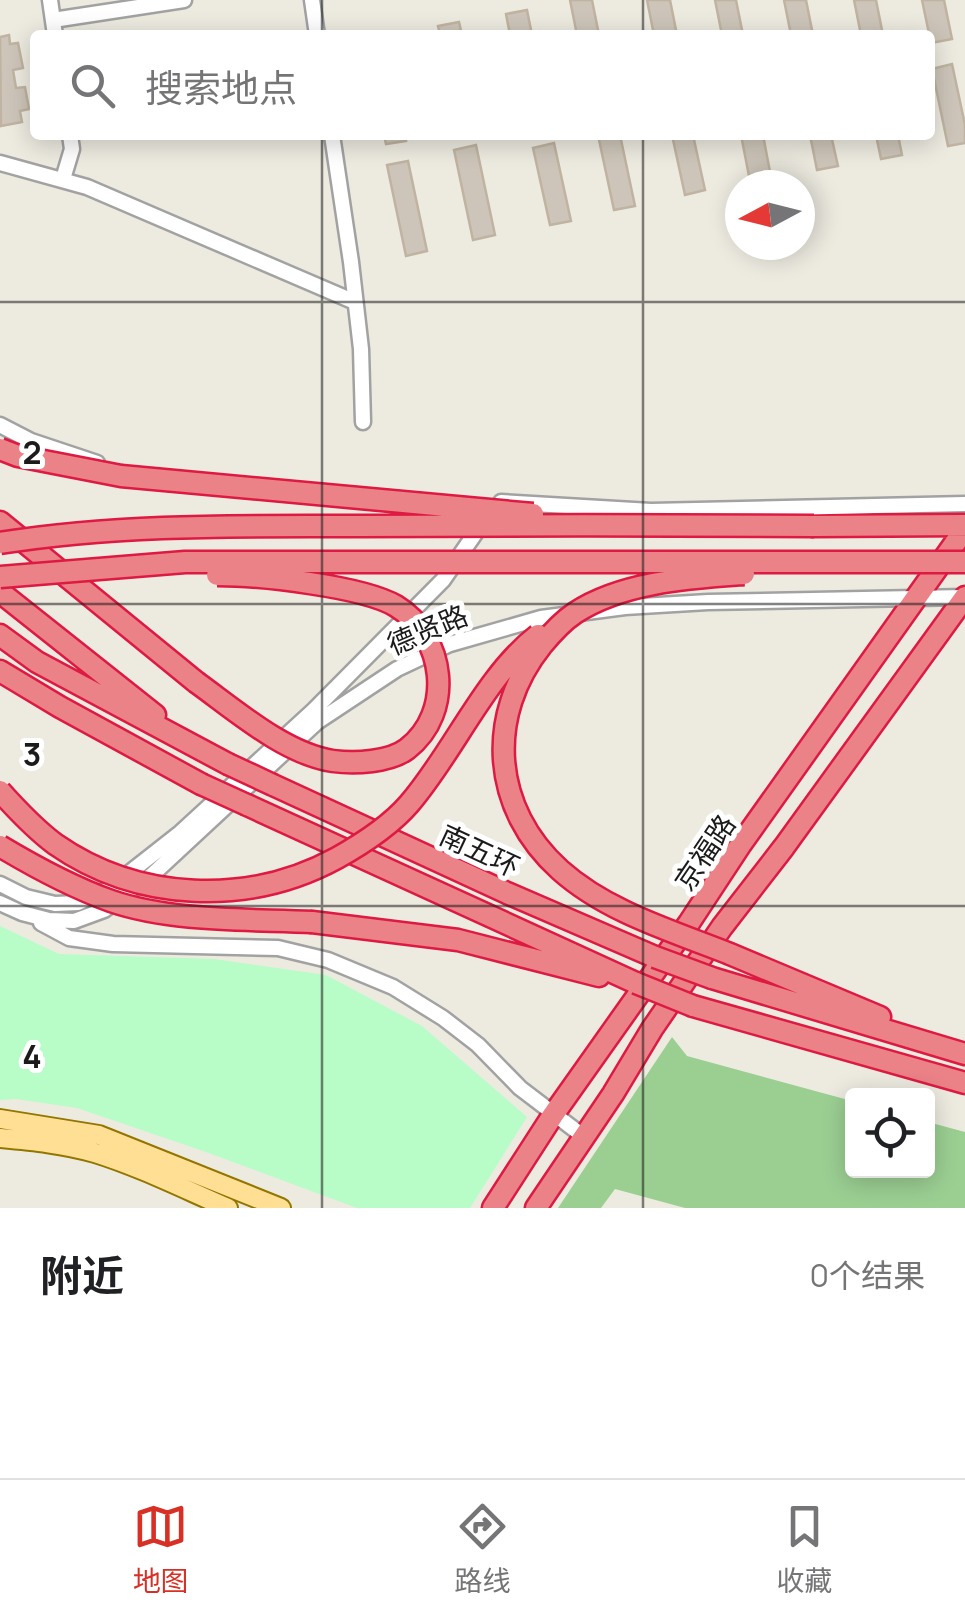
<!DOCTYPE html>
<html lang="zh">
<head>
<meta charset="utf-8">
<style>
  :root { --surface:#fff; --page:#f2f2f2; --text:#202124; --muted:#757577; --line:#e0e0e0; --accent:#d93025 }
  body { margin:0; font-family:Manrope,"Noto Sans SC",sans-serif; background:var(--page); color:var(--text) }
  .controls { position:absolute; right:30px; bottom:30px; display:grid; overflow:hidden; border-radius:10px; box-shadow:0 5px 25px #0003 }
  .controls button { width:90px; height:90px; display:grid; place-items:center; padding:0; border:0; border-bottom:2px solid var(--line); background:var(--surface); color:var(--text); font:50px sans-serif }
  .compass { position:absolute; left:725px; top:170px; width:90px; height:90px; border-radius:50%; background:var(--surface); box-shadow:0 5px 25px #0003; rotate:263deg }
  .list { margin:0; padding:0; list-style:none }
  h2 { display:flex; justify-content:space-between; align-items:center; height:130px; margin:0; padding:0 40px; font-size:42px }
  h2 small { font-size:32px; font-weight:400; color:var(--muted) }
  .icon { flex:none; width:55px; height:55px; fill:none; stroke:currentColor; stroke-width:2; stroke-linecap:round; stroke-linejoin:round }
  .map { position:relative; flex:none; width:965px; height:1208px; overflow:hidden }
  .search { position:absolute; background:var(--surface); box-shadow:0 5px 25px #0003; left:30px; right:30px; top:30px; height:110px; display:flex; align-items:center; gap:25px; box-sizing:border-box; padding:0 35px; border-radius:10px; color:var(--muted); font-size:38px }
  .sheet { height:270px; background:var(--surface) }
  nav { display:flex; justify-content:space-around; align-items:center; box-sizing:border-box; height:140px; border-top:2px solid var(--line); background:var(--surface); font-size:28px; color:var(--muted) }
  nav a { display:grid; justify-items:center; gap:5px }
  nav .on { color:var(--accent) }
  .map>svg:first-child { display:block }
  .forest { fill:#9bcf92 }
  .park { fill:#b8fcc7 }
  .building { fill:#cdc5b9; stroke:#c0b3a1; stroke-width:2.5 }
  .lines { fill:none; stroke-linecap:round; stroke-linejoin:round }
  .minor-casing { stroke:#a2a2a2; stroke-width:19 }
  .major-casing { stroke:#927600; stroke-width:22 }
  .highway-casing { stroke:#de1a42; stroke-width:25 }
  .minor { stroke:#fff; stroke-width:14 }
  .major { stroke:#ffdf93; stroke-width:18 }
  .highway { stroke:#ea8287; stroke-width:20 }
  .highway-bridge-casing { stroke:#de1a42; stroke-width:25; stroke-linecap:butt }
  .highway-bridge { stroke:#ea8287; stroke-width:20 }
  .grid { fill:none; stroke:#1b1b1b; stroke-width:2.5; stroke-opacity:0.55 }
  .labels { text-anchor:middle; dominant-baseline:central; stroke-width:10; stroke-linejoin:round; paint-order:stroke }
  .street-label { font-size:28px; fill:#1b1b1b; stroke:#fff }
  .grid-label { font-size:32px; text-anchor:middle; font-weight:bold; fill:#1b1b1b; stroke:#fff; stroke-width:10; stroke-linejoin:round; paint-order:stroke }
</style>
</head>
<body>
<div class="map">
<svg width="965" height="1208" viewBox="0 0 965 1208">
  <rect width="100%" height="100%" fill="#edebe0"/>
  <path class="forest" d="M672,1037L687,1056L852,1101V1170H928V1122L965,1132V1208H685L615,1189L601,1208H558Z"/>
  <path class="park" d="M0,926L59,954L214,959L326,975L422,1026L527,1117L470,1208H357L206,1152L77,1108L16,1099L0,1100Z"/>
  <path class="building" d="M570,0H592L599,35H577Z
    M647,0H670L677,35H654Z
    M715,0H736L743,35H722Z
    M784,0H806L813,35H791Z
    M854,0H876L883,35H861Z
    M922,0H944L952,39L931,43Z
    M527,10L532,35H510L506,14Z
    M459,22L462,35H440L438,26Z
    M9,35L10,44L18,43L23,68L13,70L16,88L25,87L29,109L20,111L22,122L1,126L0,37Z
    M952,64L965,125V143L948,146L932,69Z
    M384,135H405L406,141L386,144Z
    M598,135H620L635,206L614,210Z
    M672,135H693L705,190L685,195Z
    M741,135H763L771,177L750,181Z
    M810,135H831L838,166L817,170Z
    M876,135H898L902,155L881,159Z
    M554,143L571,221L550,225L533,148Z
    M476,145L495,235L473,240L454,150Z
    M408,161L427,251L406,256L387,165Z"/>
  <g class="lines">
    <g class="minor-casing">
      <path id="minor" d="M50,0L55,35
        M312,0L317,35
        M53,20L184,0
        M332,135L351,262L361,349L363,422
        M0,163L87,187L355,302
        M63,179L72,149L70,135
        M0,425L31,441L97,463
        M501,502L651,511L965,504
        M0,884L26,897L55,904L78,903L110,888L180,833L314,710L443,580L483,522
        M0,903L22,913L49,920L74,921L104,910L152,875L317,722L397,669L450,644L541,618L625,607L708,602L965,597
        M41,923L69,938L113,944L278,948L328,960L393,987L443,1018L478,1045L520,1088L583,1136"/>
    </g>
    <g class="major-casing">
      <path id="major" d="M0,1119L99,1135L281,1208
        M0,1138C32,1141 64,1144 95,1153C140,1167 184,1189 228,1208"/>
    </g>
    <g class="highway-casing">
      <path id="highway" d="M0,522L196,682
        M814,526L965,525
        M0,592L155,715
        M0,635L37,662L228,764
        M0,671L60,707L201,784
        M273,785L507,893L655,957
        M247,805L636,983
        M312,922L458,940L599,976
        M730,954L880,1017
        M712,978L965,1054
        M693,1006L965,1083
        M493,1208L553,1115L689,923L741,844L965,529
        M536,1208L613,1094L652,1029L722,927L784,847L965,597"/>
    </g>
    <use href="#minor" class="minor"/>
    <use href="#major" class="major"/>
    <use href="#highway" class="highway"/>
    <g class="highway-bridge-casing">
      <path id="highway-bridge" d="M0,449L18,456L121,476L533,514
        M0,543C118,524 238,526 357,526C509,525 662,525 814,526
        M0,577L185,562H965
        M196,682C235,710 285,754 333,761C355,764 390,762 407,749C455,712 445,636 396,606C362,586 258,575 217,575
        M228,764L273,785
        M201,784L247,805
        M0,791C17,810 35,829 55,844C138,902 249,906 337,858C362,844 390,826 409,804C454,752 484,677 538,635
        M0,846C35,867 72,887 111,901C172,922 248,919 312,922
        M730,954C672,931 607,912 560,870C492,809 485,716 542,645C551,634 563,621 575,613C622,582 689,578 744,574
        M655,957L712,978
        M636,983L693,1006"/>
    </g>
    <use href="#highway-bridge" class="highway-bridge"/>
  </g>
  <path class="grid" d="M322,0V35M643,0V35M322,135V1208M643,135V1208M0,302H965M0,604H965M0,906H965"/>
  <g class="labels">
    <g class="street-label">
      <text transform="translate(427 629) rotate(-23)">德贤路</text>
      <text transform="translate(480 850) rotate(25)">南五环</text>
      <text transform="translate(704 852) rotate(-56)">京福路</text>
    </g>
  </g>
  <g class="grid-label">
    <text x="32" y="464">2</text>
    <text x="32" y="766">3</text>
    <text x="32" y="1068">4</text>
  </g>
</svg>
<div class="controls">
<button><svg class="icon" aria-label="locate" viewBox="0 0 24 24"><circle cx="12" cy="12" r="6"/><path d="M12 2v4M12 18v4M2 12h4M18 12h4"/></svg></button>
</div>
<svg class="compass" viewBox="-18 -18 36 36"><path d="M0-13l5 13h-10z" fill="#e53935"/><path d="M0 13l5-13h-10z" fill="#757577"/></svg>
<div class="search"><svg class="icon" aria-label="search" viewBox="0 0 24 24"><circle cx="10" cy="10" r="6"/><path d="M15 15l6 6"/></svg>搜索地点</div>
</div>
<section class="sheet">
<h2>附近<small>0个结果</small></h2>
<ul class="list">
</ul>
</section>
<nav>
<a class="on"><svg class="icon" aria-label="map" viewBox="0 0 24 24"><path d="M3 6l6-2 6 2 6-2v14l-6 2-6-2-6 2zM9 4v14M15 6v14"/></svg>地图</a>
<a><svg class="icon" aria-label="directions" viewBox="0 0 24 24"><path d="M12 3l9 9-9 9-9-9zM9 14v-3h6M13 9l2 2-2 2"/></svg>路线</a>
<a><svg class="icon" aria-label="saved" viewBox="0 0 24 24"><path d="M7 4h10v16l-5-4-5 4z"/></svg>收藏</a>
</nav>
</body>
</html>
